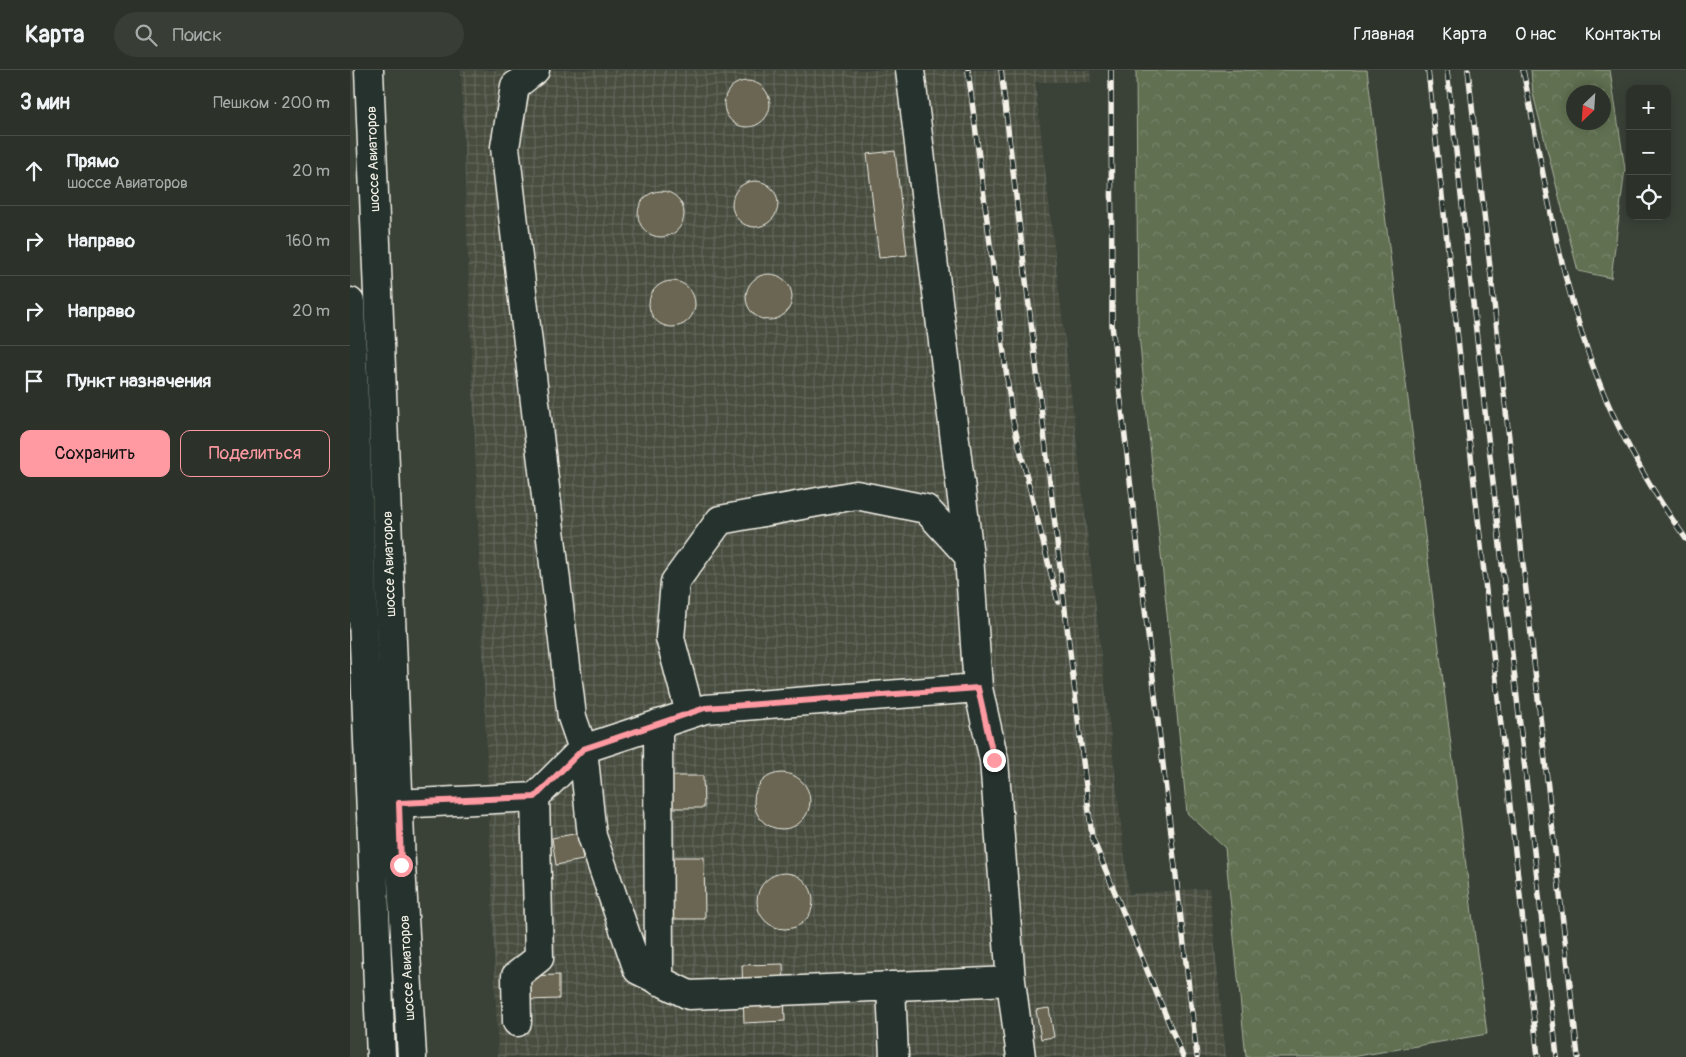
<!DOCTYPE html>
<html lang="ru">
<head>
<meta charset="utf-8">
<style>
  :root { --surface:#2c322a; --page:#383e36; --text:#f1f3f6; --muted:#a6aaa8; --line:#484d47; --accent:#ff9aa2 }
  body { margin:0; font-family:Pangolin,sans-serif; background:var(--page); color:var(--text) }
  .controls { position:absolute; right:15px; top:15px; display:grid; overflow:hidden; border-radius:10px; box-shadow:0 2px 12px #0003 }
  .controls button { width:45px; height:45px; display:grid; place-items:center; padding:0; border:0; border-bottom:1px solid var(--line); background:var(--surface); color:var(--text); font:25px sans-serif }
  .compass { position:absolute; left:1216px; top:15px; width:45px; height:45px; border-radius:50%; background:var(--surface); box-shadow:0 2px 12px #0003; rotate:205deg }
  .stop { position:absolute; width:15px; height:15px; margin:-11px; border:4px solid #ff9aa2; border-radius:50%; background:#fff }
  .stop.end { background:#ff9aa2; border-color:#fff; box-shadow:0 1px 5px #0008 }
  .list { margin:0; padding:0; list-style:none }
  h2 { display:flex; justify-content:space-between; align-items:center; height:65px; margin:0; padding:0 20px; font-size:21px }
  h2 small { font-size:16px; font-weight:400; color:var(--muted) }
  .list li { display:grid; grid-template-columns:32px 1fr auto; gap:15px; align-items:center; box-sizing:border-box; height:70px; padding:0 20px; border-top:1px solid var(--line) }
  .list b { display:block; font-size:19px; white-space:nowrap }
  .list p { margin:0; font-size:16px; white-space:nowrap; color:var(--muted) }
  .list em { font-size:16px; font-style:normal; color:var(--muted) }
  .actions { display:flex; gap:10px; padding:15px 20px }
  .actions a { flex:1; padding:11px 0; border:1px solid var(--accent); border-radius:10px; text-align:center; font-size:18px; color:var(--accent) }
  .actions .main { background:var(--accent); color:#111 }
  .icon { flex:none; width:28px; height:28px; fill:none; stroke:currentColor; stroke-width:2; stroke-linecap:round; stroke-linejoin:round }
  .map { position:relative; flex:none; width:1336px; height:987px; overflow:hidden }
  header { display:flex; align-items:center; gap:30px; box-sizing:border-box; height:70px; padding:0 25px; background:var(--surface); border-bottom:1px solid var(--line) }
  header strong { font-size:24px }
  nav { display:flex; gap:28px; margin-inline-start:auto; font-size:18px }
  .search { width:350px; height:45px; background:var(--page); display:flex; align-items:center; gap:12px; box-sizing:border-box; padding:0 18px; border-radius:28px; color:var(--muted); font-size:19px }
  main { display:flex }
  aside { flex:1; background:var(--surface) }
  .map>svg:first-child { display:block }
  .industrial { fill:url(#industrial-grid) }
  .forest { fill:url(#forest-crowns); stroke:#aab09c; fill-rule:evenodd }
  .building { fill:#6a6653; stroke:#f4f1e8 }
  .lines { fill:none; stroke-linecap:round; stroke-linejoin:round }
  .minor-casing { stroke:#f4f1e8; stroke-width:31 }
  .major-casing { stroke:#f4f1e8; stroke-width:31 }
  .minor { stroke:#26332d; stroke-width:28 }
  .major { stroke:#26332d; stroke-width:28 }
  .rail-casing { stroke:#f4f1e8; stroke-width:5.5 }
  .rail { stroke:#26332d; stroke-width:4; stroke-dasharray:11; stroke-linecap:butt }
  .route { stroke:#ff9aa2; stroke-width:6 }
  .labels { text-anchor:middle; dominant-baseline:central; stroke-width:4; stroke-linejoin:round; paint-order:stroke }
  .street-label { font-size:14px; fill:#f4f1e8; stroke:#26332d }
</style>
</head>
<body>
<header>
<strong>Карта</strong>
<div class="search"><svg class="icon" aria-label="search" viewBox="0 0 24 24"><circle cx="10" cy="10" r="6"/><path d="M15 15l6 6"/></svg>Поиск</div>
<nav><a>Главная</a><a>Карта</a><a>О нас</a><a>Контакты</a></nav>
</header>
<main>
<aside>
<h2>3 мин<small>Пешком · 200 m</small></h2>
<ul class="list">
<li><svg class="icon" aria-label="ahead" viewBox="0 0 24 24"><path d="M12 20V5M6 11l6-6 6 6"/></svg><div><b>Прямо</b><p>шоссе Авиаторов</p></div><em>20 m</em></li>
<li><svg class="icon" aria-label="right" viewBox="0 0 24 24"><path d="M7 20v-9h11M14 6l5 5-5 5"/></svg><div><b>Направо</b></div><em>160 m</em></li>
<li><svg class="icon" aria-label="right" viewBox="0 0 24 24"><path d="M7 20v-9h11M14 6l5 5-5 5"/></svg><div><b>Направо</b></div><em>20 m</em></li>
<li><svg class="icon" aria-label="arrive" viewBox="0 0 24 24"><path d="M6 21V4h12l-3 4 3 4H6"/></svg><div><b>Пункт назначения</b></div></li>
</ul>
<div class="actions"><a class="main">Сохранить</a><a>Поделиться</a></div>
</aside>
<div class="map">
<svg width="1336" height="987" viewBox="0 0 1336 987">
  <defs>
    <pattern id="industrial-grid" width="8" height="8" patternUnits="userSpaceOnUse" patternTransform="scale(1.25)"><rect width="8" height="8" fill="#484d40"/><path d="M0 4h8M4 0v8" fill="none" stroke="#63675c"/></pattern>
    <pattern id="forest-crowns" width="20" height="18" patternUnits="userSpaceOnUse" patternTransform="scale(1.25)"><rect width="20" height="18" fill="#616f51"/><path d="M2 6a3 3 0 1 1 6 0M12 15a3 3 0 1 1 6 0" fill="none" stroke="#78846a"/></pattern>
  </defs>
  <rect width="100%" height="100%" fill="#3a4238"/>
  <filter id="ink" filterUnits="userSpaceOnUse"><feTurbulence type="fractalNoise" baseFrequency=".02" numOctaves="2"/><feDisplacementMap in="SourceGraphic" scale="10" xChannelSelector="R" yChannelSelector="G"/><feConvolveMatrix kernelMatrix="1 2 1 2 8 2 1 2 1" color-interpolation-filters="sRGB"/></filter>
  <g filter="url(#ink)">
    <path class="industrial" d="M111,0H740L741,12H685L779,824L859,818L876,987H148Z"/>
    <path class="forest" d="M786,0H1017L1137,964L1002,987H896L875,778L837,743L788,255Z
      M1181,0H1260L1275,99L1261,208L1228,201L1183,24ZM1224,22H1254V52H1224Z"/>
    <path class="building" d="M374 34a23 23 0 1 1 46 0a23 23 0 1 1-46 0Z
      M545,81L557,185L529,188L517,84Z
      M382 134a23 23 0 1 1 46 0a23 23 0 1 1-46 0Z
      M288 144a23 23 0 1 1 46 0a23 23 0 1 1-46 0Z
      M396 227a23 23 0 1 1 46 0a23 23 0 1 1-46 0Z
      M299 234a23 23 0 1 1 46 0a23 23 0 1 1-46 0Z
      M404 731a28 28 0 1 1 56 0a28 28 0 1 1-56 0Z
      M316,706H353L354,738H317Z
      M229,763L233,790L206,795L202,768Z
      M316,787H354L355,849H317Z
      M407 831a28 28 0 1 1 56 0a28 28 0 1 1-56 0Z
      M433,894L435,951L394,953L392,895Z
      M209,905V929L177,930V906Z
      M699,938L704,967L691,969L686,940Z"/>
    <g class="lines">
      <g class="minor-casing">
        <path id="minor" d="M185,0L165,16L155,77L222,647L233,679L242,766L288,900L339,925L661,911
          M560,0L619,486
          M340,643L320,568L325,512L370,450L506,425L576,439L619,486L628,618L644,690L661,911L671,987
          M308,654L309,911
          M25,735L185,727L233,679L355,639L628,618
          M541,916L544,987
          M167,952L166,906L189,888L185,727"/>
      </g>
      <g class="major-casing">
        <path id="major" d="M19,0L51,795L62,987
          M0,232L31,987"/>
      </g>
      <use href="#minor" class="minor"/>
      <use href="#major" class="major"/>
      <g class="rail-casing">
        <path id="rail" d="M618,0L662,347L708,532
          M651,0L742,767L833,987
          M761,0L762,255L847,987
          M1078,0L1188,987
          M1097,0L1207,987
          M1118,0L1228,987
          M1173,0C1192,96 1207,195 1240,288C1256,334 1279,380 1304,421C1314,438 1325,453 1336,469"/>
      </g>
      <use href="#rail" class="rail"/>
    </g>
  </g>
  <g class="lines" filter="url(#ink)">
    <path class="route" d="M51,795L49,733L185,727L233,679L355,638L628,618L644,690"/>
  </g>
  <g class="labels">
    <g class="street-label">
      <text transform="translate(23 89) rotate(-92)">шоссе Авиаторов</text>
      <text transform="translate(39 494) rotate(-92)">шоссе Авиаторов</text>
      <text transform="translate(57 898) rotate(-93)">шоссе Авиаторов</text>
    </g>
  </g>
</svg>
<div class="controls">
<button>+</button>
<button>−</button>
<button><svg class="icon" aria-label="locate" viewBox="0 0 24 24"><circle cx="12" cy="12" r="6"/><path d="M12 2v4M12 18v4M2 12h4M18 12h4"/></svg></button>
</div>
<svg class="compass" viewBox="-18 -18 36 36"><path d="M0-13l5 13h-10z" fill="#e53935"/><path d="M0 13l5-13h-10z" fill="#a6aaa8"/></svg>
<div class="stop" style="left:51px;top:795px"></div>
<div class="stop end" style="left:644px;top:690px"></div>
</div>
</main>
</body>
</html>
